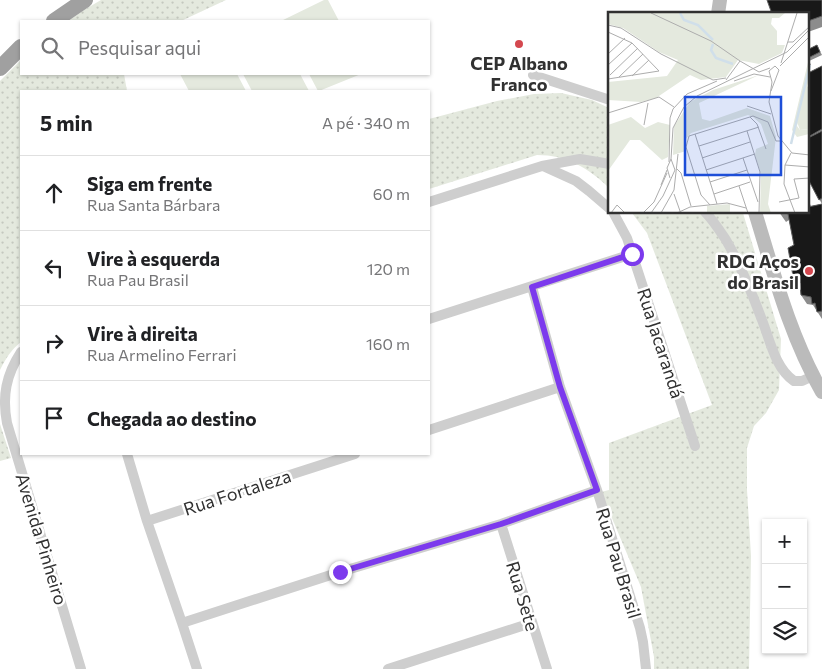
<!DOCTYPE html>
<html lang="pt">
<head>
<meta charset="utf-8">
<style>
  :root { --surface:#fff; --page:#f6f6f6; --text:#202124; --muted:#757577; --line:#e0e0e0 }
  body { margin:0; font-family:Commissioner,sans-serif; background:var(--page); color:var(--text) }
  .controls { position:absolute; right:15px; bottom:15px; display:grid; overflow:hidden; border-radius:0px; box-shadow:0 1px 4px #0004 }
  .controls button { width:45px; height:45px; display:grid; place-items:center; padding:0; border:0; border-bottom:1px solid var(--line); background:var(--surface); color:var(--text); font:25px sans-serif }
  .stop { position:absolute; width:15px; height:15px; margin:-11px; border:4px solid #7c3aed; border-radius:50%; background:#fff }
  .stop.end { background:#7c3aed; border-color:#fff; box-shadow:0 1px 5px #0008 }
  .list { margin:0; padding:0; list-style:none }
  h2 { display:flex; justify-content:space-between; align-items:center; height:65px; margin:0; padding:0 20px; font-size:21px }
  h2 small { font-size:16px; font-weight:400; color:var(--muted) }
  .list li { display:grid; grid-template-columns:32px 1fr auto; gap:15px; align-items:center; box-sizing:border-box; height:75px; padding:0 20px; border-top:1px solid var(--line) }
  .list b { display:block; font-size:19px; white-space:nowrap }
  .list p { margin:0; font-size:16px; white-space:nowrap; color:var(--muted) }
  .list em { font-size:16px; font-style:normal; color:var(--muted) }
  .icon { flex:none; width:28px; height:28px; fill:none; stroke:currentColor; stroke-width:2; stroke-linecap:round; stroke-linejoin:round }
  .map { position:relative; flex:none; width:822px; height:669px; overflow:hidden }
  .search { position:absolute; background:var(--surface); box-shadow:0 1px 4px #0004; left:20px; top:20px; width:410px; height:55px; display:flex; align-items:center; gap:12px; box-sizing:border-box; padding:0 18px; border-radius:0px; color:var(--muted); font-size:19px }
  .panel { position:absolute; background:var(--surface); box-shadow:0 1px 4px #0004; left:20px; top:90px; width:410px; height:365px; border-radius:0px }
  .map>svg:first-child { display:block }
  .green { fill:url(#green-dots) }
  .pitch { fill:#e4e9de }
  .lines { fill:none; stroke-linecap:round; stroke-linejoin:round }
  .minor { stroke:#cecece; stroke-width:10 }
  .secondary { stroke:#bbb; stroke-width:14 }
  .trunk { stroke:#a0a0a0; stroke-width:16 }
  .wall { fill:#8c8c8c }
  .building { fill:#181818; stroke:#5d5d5d }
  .route { stroke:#7c3aed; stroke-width:6 }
  .poi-dot { fill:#d4484f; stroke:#fff; stroke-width:2 }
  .labels { text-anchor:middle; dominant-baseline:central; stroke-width:5; stroke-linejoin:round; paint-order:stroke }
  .poi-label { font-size:18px; font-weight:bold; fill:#313131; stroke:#fff }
  .street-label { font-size:18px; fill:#313131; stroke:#fff }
  .inset-river { fill:none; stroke:#d0dfea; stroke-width:2.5 }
  .inset-road { fill:none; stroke:#adadad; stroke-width:1 }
  .view { fill:#1d4ed8; fill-opacity:0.15; stroke:#1d4ed8; stroke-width:2.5 }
  .inset-edge { fill:none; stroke:#313131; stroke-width:2.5 }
</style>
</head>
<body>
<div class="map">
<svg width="822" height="669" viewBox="0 0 822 669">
  <defs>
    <pattern id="green-dots" width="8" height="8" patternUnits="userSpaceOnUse" patternTransform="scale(1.25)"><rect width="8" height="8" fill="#e4e9de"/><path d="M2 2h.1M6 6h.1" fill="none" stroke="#c4c8bf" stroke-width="1.8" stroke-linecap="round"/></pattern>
  </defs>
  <rect width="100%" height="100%" fill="#fff"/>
  <path class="green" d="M101,0H226L181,21H68L84,10Z
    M21,60V74H124L127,91H21V342C11,350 6,358 0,370V81Z
    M561,93L592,100L609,108V188C589,168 566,155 537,155L429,189V119L497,101L534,94Z
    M632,213H743L781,339L779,390L766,413L754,426L747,448V490L751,556L749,669H654V657L641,587L601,492L609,490V443L712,405L647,233Z
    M0,424L11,458L0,461Z"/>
  <path class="pitch" d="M324,0H328L339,21H281Z
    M180,74H237L246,91H189Z
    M243,74H300L309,91H252Z
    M309,74H361L319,91H318Z"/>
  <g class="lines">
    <path class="minor" d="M533,75L610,100
      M543,166L576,181L589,191L610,209
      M429,202L542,166L580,159L610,164
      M613,212L627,238L695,446
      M705,212C713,220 720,231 726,240C741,266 752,293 762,320C770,340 775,368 794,381H802L813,376
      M532,287L560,387L597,490L640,628L643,642L646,669
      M429,319L632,254
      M21,352C6,375 2,396 7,423L81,669
      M429,430L560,387
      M127,454L147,521L182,623L197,669
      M147,521L355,454
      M501,524L547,669
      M182,623L340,572L501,524L597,490
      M388,669L531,623"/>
    <path class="secondary" d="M718,14L720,0
      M755,212C774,274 790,336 822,392"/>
    <path class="trunk" d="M54,21L85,0
      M0,68L21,47"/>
  </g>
  <path class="wall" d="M822,0V27L808,32V14Z
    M817,45L822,55L809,61L811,65L808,66V46L809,49Z
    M822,66V319L813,305L807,304L801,295L800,286L793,276L794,245L789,220L786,222L779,212H808V200L811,206L822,204L808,179V73Z"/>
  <path class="building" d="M767,0H822V16L808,21V14H772Z
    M817,45L820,52L808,58V47L809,49Z
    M822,66V129L808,137V73Z
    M822,131V198L819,200L808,179V138Z
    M822,204V311L817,312L815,303L812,304L811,297L801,295L800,283L793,276L788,248L794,245L788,214L795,212H808V207Z"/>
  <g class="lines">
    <path class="route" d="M340,572L501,524L597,490L560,387L532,287L632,254"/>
  </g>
  <g class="poi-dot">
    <circle cx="519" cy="44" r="5"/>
    <circle cx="809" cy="271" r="5"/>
  </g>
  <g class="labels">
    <g class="poi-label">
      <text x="519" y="63">CEP Albano<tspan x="519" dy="21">Franco</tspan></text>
      <text x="799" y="261" text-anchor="end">RDG Aços<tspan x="799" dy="21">do Brasil</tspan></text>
    </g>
    <g class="street-label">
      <text transform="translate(661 343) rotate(72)">Rua Jacarandá</text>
      <text transform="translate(237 492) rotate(-18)">Rua Fortaleza</text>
      <text transform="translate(42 539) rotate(73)">Avenida Pinheiro</text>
      <text transform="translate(619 563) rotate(73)">Rua Pau Brasil</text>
      <text transform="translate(523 596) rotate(73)">Rua Sete</text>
    </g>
  </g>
  <g transform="translate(608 12)">
    <rect width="201" height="201" fill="#fff"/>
    <path d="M0,1H177L171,6H164L163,12L169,19V33H177L174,41L151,52L130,48L118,65L93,68L82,63L48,86L33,90L0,88V70L59,64L70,48L51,40L15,16L0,12ZM151,63L91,91L94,107L102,109L139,96L162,104L168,125L160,192L163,201H152L153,162L147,143L148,137L160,132L153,112L145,105L140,103L83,121L77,128L78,139L65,143L66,114L82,90L105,78ZM201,73V117L192,118L189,110L197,77ZM23,105L37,116L50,110L62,113L60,145L54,148L32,128H22L0,159V113Z" fill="#e4e9de"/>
    <path d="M201,46V67L189,114L192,118L201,117V122L189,125L184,118ZM122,192V201H99V194Z" fill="#e4e9de"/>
    <path class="inset-river" d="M72,1L76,8L90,13L105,28M105,32L103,38L108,46L125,52M183,132L202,53"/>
    <path class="inset-road" d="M43,1L103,29L132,49M0,13L13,16L53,42L105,68L118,66M0,20L24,31L51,59L0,67M180,30H185L202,14M0,42L17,26M173,51L189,1M0,53L24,31M172,54L202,24M2,63L30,36M24,64L41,48M11,65L35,42M118,68L132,49L151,60L162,56M126,69L146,62L162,65M163,79L171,58L167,54L161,59L164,70L161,90L170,124L184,141L202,143M139,94L163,102M0,101L51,85L66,95M142,105L149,112L158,137M36,113L40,91M139,119L152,160L151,201M87,122L109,192M91,134L151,115M183,141L177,153L176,172L187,201M94,146L142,130M135,146L150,190M61,150L62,106L65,97L79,82L109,69M177,153L202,155M69,157L73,161L83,194M98,158L147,142M62,166L59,156L63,147L65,116L76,95L89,84L179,40L202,17M102,170L139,158M53,173L59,158M131,174L140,201M66,182L72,199M106,182L142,170M171,190L191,186L186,167L202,166M102,193L93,183L78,135L81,124L145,104L160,110L168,129H172M3,201L9,193L17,201M35,201L46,190L59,161M43,201L55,184L67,158L63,147M53,201L66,178L70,142M69,201L82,195L119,191L138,196"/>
    <path class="view" d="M77,85H173V163H77Z"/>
    <rect width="201" height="201" class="inset-edge"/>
  </g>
</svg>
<div class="controls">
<button>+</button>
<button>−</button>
<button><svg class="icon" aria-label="layers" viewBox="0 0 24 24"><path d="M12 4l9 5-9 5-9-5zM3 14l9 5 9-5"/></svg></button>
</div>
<div class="stop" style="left:632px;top:254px"></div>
<div class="stop end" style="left:340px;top:572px"></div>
<div class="search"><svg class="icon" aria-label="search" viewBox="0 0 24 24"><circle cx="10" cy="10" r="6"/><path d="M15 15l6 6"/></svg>Pesquisar aqui</div>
<section class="panel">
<h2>5 min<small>A pé · 340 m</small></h2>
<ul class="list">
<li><svg class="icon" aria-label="ahead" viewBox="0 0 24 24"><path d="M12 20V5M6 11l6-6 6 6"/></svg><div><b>Siga em frente</b><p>Rua Santa Bárbara</p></div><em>60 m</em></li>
<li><svg class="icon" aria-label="left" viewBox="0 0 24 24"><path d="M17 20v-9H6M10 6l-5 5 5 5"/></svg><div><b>Vire à esquerda</b><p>Rua Pau Brasil</p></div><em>120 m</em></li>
<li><svg class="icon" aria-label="right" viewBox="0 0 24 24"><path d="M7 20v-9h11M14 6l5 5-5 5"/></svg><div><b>Vire à direita</b><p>Rua Armelino Ferrari</p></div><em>160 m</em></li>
<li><svg class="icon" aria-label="arrive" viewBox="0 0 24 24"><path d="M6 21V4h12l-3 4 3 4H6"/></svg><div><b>Chegada ao destino</b></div></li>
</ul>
</section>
</div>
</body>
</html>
